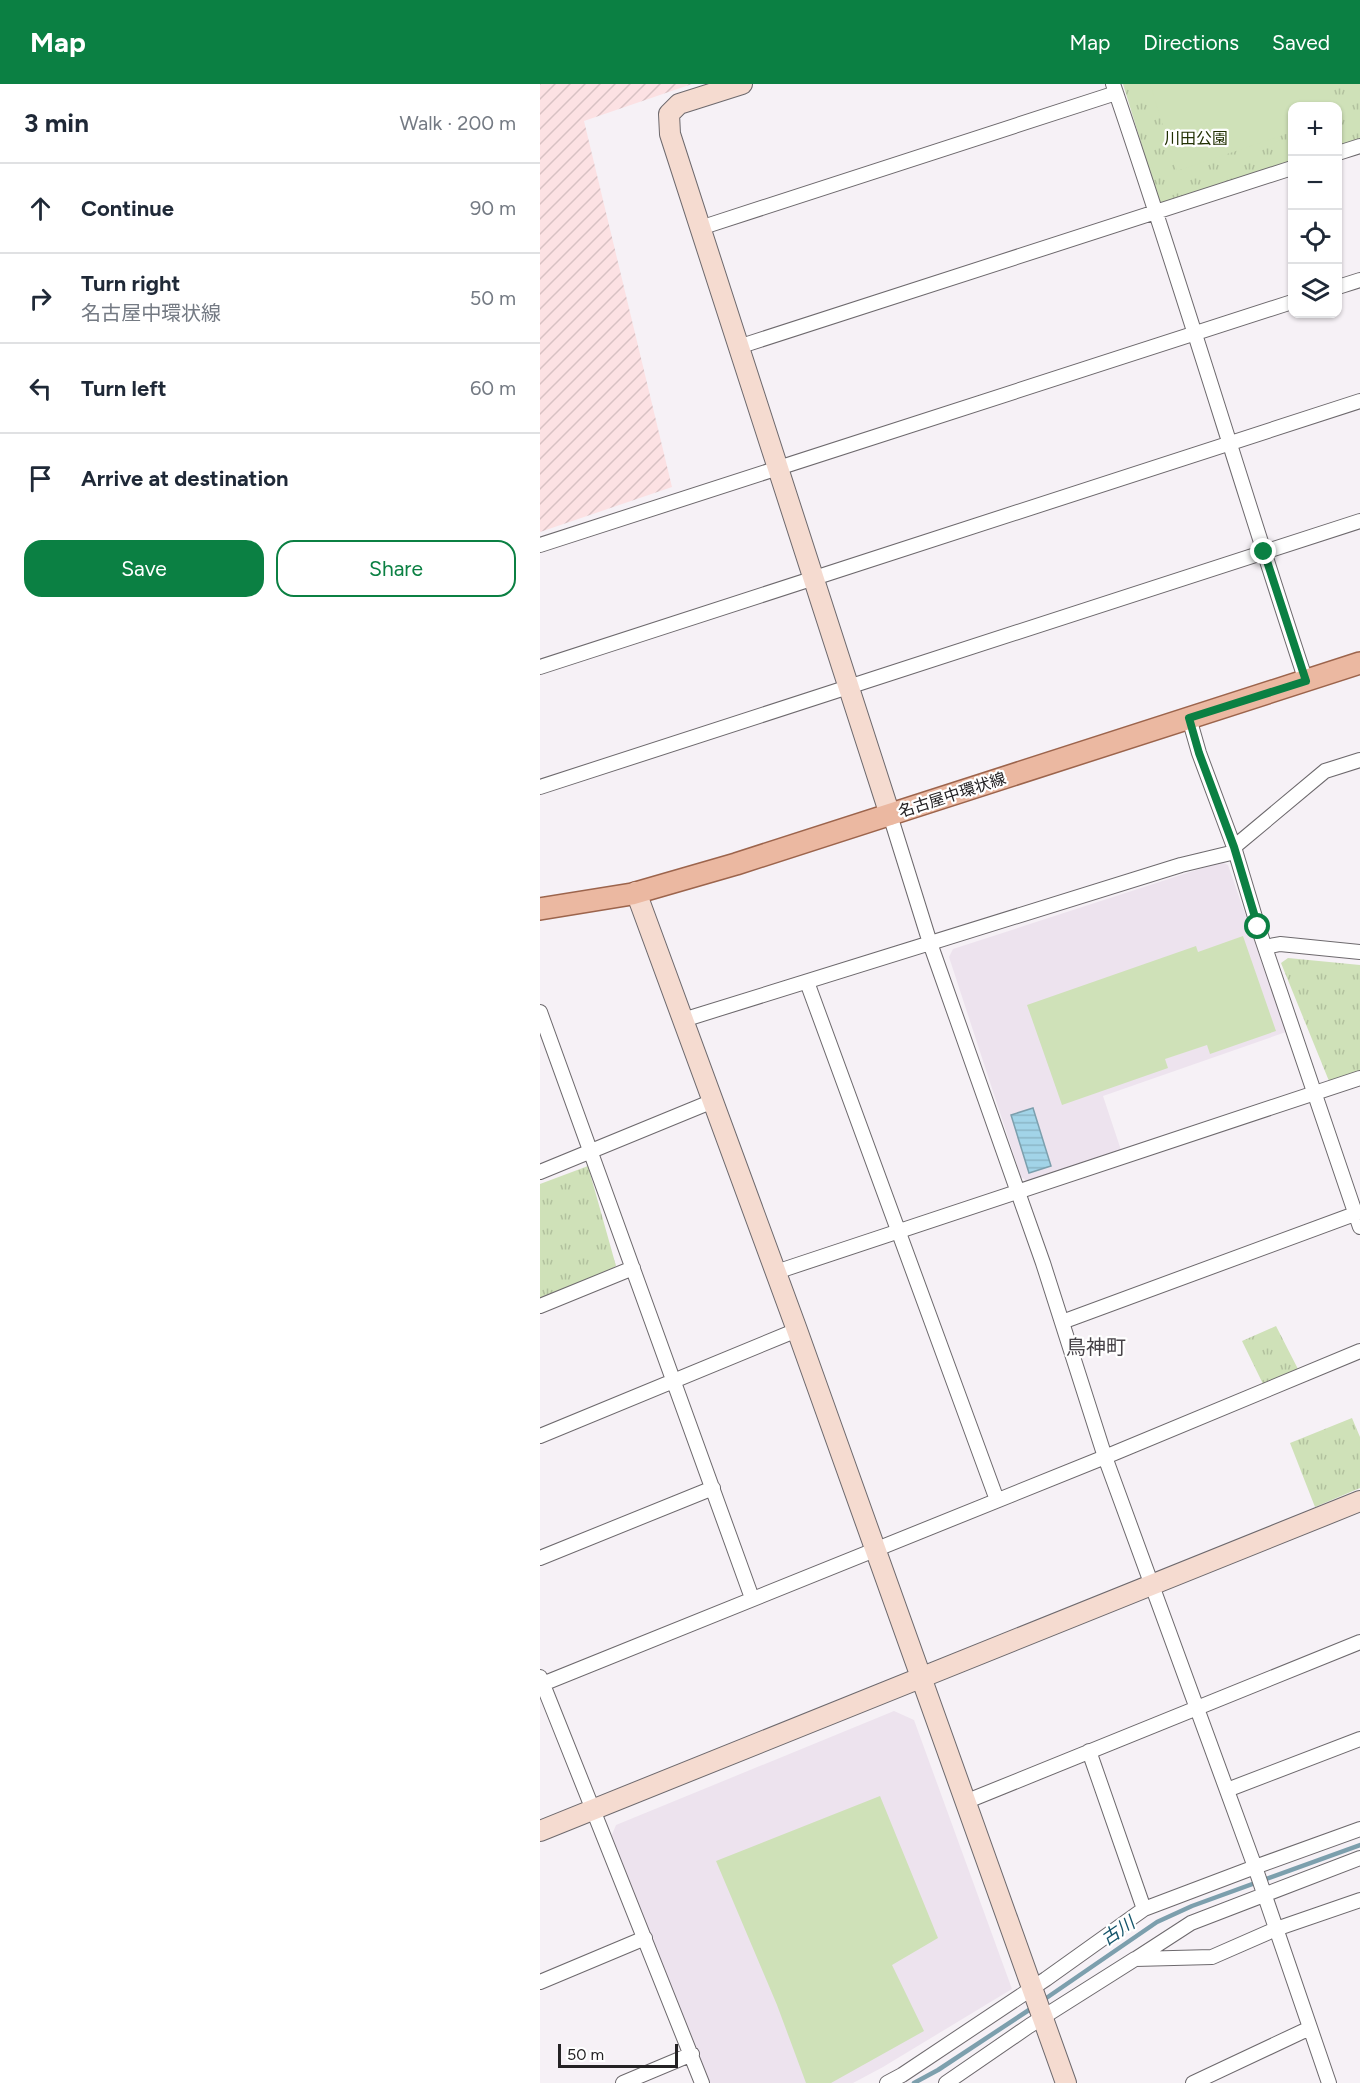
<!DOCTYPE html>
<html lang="en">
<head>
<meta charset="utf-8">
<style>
  :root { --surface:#fff; --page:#f2f2f3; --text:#1f2937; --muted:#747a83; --line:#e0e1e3; --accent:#0b8043 }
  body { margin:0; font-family:Figtree,"Noto Sans JP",sans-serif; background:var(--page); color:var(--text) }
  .controls { position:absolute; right:18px; top:18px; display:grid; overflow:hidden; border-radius:12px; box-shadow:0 2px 4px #0004 }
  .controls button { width:54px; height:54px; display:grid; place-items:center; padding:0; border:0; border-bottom:2px solid var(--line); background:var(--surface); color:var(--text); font:30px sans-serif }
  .scale { position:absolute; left:18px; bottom:15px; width:120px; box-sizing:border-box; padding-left:6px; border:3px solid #242224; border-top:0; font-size:16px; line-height:21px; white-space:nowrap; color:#242224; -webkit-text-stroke:4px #fff; paint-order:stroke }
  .stop { position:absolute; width:18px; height:18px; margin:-14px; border:4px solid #0b8043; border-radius:50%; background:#fff }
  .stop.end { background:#0b8043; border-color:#fff; box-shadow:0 2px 6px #0008 }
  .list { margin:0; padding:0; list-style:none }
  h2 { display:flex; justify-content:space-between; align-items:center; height:78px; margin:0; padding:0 24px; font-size:26px }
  h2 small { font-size:20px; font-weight:400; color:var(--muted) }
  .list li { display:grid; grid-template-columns:39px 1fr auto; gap:18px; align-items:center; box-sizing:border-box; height:90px; padding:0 24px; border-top:2px solid var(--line) }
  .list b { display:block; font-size:22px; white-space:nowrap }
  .list p { margin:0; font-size:20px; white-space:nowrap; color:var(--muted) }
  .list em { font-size:20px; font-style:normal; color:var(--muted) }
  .actions { display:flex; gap:12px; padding:18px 24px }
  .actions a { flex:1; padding:14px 0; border:2px solid var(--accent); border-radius:18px; text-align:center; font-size:21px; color:var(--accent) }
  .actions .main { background:var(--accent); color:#fff }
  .icon { flex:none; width:33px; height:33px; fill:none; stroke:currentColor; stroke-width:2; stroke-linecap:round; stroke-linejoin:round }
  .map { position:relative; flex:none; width:820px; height:1999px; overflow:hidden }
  header { display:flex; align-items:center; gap:36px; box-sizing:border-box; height:84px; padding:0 30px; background:var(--accent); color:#fff }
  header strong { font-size:28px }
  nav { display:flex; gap:33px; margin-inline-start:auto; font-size:21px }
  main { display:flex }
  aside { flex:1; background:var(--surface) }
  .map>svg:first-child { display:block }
  .industrial { fill:url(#industrial-furrows) }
  .built { fill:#ede3ee }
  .park { fill:url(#park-tufts) }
  .garden { fill:#cfe1b8 }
  .water { fill:url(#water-rules); stroke:#7c9fad; stroke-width:1.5 }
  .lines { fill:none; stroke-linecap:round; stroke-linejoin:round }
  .stream { stroke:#7c9fad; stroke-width:4.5 }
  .street-casing { stroke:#6d696d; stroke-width:16 }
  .secondary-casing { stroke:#6d696d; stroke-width:22 }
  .primary-casing { stroke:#9c644c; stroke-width:24 }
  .street { stroke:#fff; stroke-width:14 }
  .secondary { stroke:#f5dbd0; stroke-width:20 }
  .primary { stroke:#ebb8a1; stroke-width:21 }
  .route { stroke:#0b8043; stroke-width:8 }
  .labels { text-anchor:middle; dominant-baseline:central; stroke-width:4.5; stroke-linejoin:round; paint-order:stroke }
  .park-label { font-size:16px; fill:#213002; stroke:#fff }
  .street-label { font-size:16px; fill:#242224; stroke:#fff }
  .water-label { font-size:18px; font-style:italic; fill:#15556b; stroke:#fff }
  .quarter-label { font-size:20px; fill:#454146; stroke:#fff }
</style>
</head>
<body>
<header>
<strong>Map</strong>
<nav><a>Map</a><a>Directions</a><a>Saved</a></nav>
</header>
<main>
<aside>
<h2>3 min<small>Walk · 200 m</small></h2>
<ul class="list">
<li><svg class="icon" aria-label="ahead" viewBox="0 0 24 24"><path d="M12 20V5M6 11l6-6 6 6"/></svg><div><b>Continue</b></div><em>90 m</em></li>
<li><svg class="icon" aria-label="right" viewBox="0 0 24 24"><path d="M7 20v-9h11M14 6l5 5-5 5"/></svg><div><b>Turn right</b><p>名古屋中環状線</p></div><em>50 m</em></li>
<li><svg class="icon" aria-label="left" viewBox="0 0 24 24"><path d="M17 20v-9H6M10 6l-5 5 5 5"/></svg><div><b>Turn left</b></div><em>60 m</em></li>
<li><svg class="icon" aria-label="arrive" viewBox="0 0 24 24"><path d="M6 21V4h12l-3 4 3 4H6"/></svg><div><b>Arrive at destination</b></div></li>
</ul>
<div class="actions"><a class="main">Save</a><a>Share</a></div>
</aside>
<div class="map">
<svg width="820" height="1999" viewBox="0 0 820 1999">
  <defs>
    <pattern id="industrial-furrows" width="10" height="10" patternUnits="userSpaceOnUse" patternTransform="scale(1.5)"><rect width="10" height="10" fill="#fce1e3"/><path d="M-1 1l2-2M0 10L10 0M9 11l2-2" fill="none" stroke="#d8c1c3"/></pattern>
    <pattern id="park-tufts" width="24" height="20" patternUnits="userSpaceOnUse" patternTransform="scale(1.5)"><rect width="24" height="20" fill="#cfe1b8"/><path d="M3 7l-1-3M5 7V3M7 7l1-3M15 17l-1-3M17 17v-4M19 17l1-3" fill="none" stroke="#b2c19e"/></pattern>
    <pattern id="water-rules" width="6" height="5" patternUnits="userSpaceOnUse" patternTransform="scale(1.5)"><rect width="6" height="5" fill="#a2d4e8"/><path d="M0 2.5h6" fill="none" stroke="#8bb6c7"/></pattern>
  </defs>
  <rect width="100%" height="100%" fill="#f6f1f6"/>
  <path class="industrial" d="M0,0H152L44,37L132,403L0,448Z"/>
  <path class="built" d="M681,778L688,781L746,948L563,1012L581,1066L487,1097L481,1093L409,873L413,865Z
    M354,1627L374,1636L472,1905L343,1983L313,1999H170L71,1753L76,1741Z"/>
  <path class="park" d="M583,0H820V57L798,64V22H752V79L620,121Z
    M748,874L820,881V988L789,997L741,879Z
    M48,1082L76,1182L52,1196L0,1217V1100Z
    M736,1242L759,1287L723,1300L702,1257Z
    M812,1334L820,1353V1404L775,1423L750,1359Z"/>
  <path class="garden" d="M610,0H797L786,22H752V48L637,87Z
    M703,852L736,947L670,970L667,961L625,975L628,984L522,1021L487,921L656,862L658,868Z
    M340,1712L398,1854L352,1881L384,1947L291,1999H266L237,1921L176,1777Z"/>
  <path class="water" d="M493,1024L511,1082L489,1089L471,1031Z"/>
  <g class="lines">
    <path class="stream" d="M502,1917L617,1838L652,1822L820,1761
      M374,1999L398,1986L495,1922"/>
    <g class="street-casing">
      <path id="street" d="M573,0C641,198 700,398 766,597
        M798,69L820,62
        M160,144L576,9
        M798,203L820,196
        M198,263L752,84
        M0,461L752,218
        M0,583L820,317
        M649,634L659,669L694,763L718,843L820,1143
        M0,703L820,437
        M350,731L390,859L503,1179L565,1373L715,1783L789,1999
        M694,763L785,687L820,676
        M725,863L740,860L820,868
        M267,898L457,1416
        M0,928L212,1514
        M143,936L641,781L695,768
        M0,1088L173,1017
        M236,1188L820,994
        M0,1222L93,1184
        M522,1238L820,1128
        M0,1352L257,1246
        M0,1474L173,1404
        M0,1593L162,1999
        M0,1601L565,1373L820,1267
        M549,1667L604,1825
        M687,1706L820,1655
        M425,1718L820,1558
        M597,1874L651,1839L820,1774
        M0,1898L105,1854
        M83,1999L152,1970
        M347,1999L362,1991L506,1895L604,1825L715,1783L820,1745
        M406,1999L489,1942L595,1875L672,1873L736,1845L820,1816
        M653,1999L770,1944"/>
    </g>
    <g class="secondary-casing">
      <path id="secondary" d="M202,0L139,20L129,30L130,50L350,731
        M96,808L257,1246L526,1999
        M0,1747L820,1417"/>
    </g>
    <g class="primary-casing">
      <path id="primary" d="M0,825L92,810L196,780L820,579"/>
    </g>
    <use href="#street" class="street"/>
    <use href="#secondary" class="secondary"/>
    <use href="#primary" class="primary"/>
  </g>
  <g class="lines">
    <path class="route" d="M718,843L694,763L659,669L649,634L766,597L724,468"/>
  </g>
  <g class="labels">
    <g class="park-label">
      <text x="656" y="54">川田公園</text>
    </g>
    <g class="street-label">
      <text transform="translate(412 711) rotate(-18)">名古屋中環状線</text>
    </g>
    <g class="water-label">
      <text transform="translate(578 1847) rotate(-34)">古川</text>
    </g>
    <g class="quarter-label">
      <text x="556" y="1263">鳥神町</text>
    </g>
  </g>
</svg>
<div class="controls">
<button>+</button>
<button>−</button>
<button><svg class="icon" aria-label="locate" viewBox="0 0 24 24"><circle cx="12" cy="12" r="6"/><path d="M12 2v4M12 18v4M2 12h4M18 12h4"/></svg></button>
<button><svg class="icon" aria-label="layers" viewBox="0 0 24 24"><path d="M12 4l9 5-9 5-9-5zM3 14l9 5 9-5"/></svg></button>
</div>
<div class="scale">50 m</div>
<div class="stop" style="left:718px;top:843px"></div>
<div class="stop end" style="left:724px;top:468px"></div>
</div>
</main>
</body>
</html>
